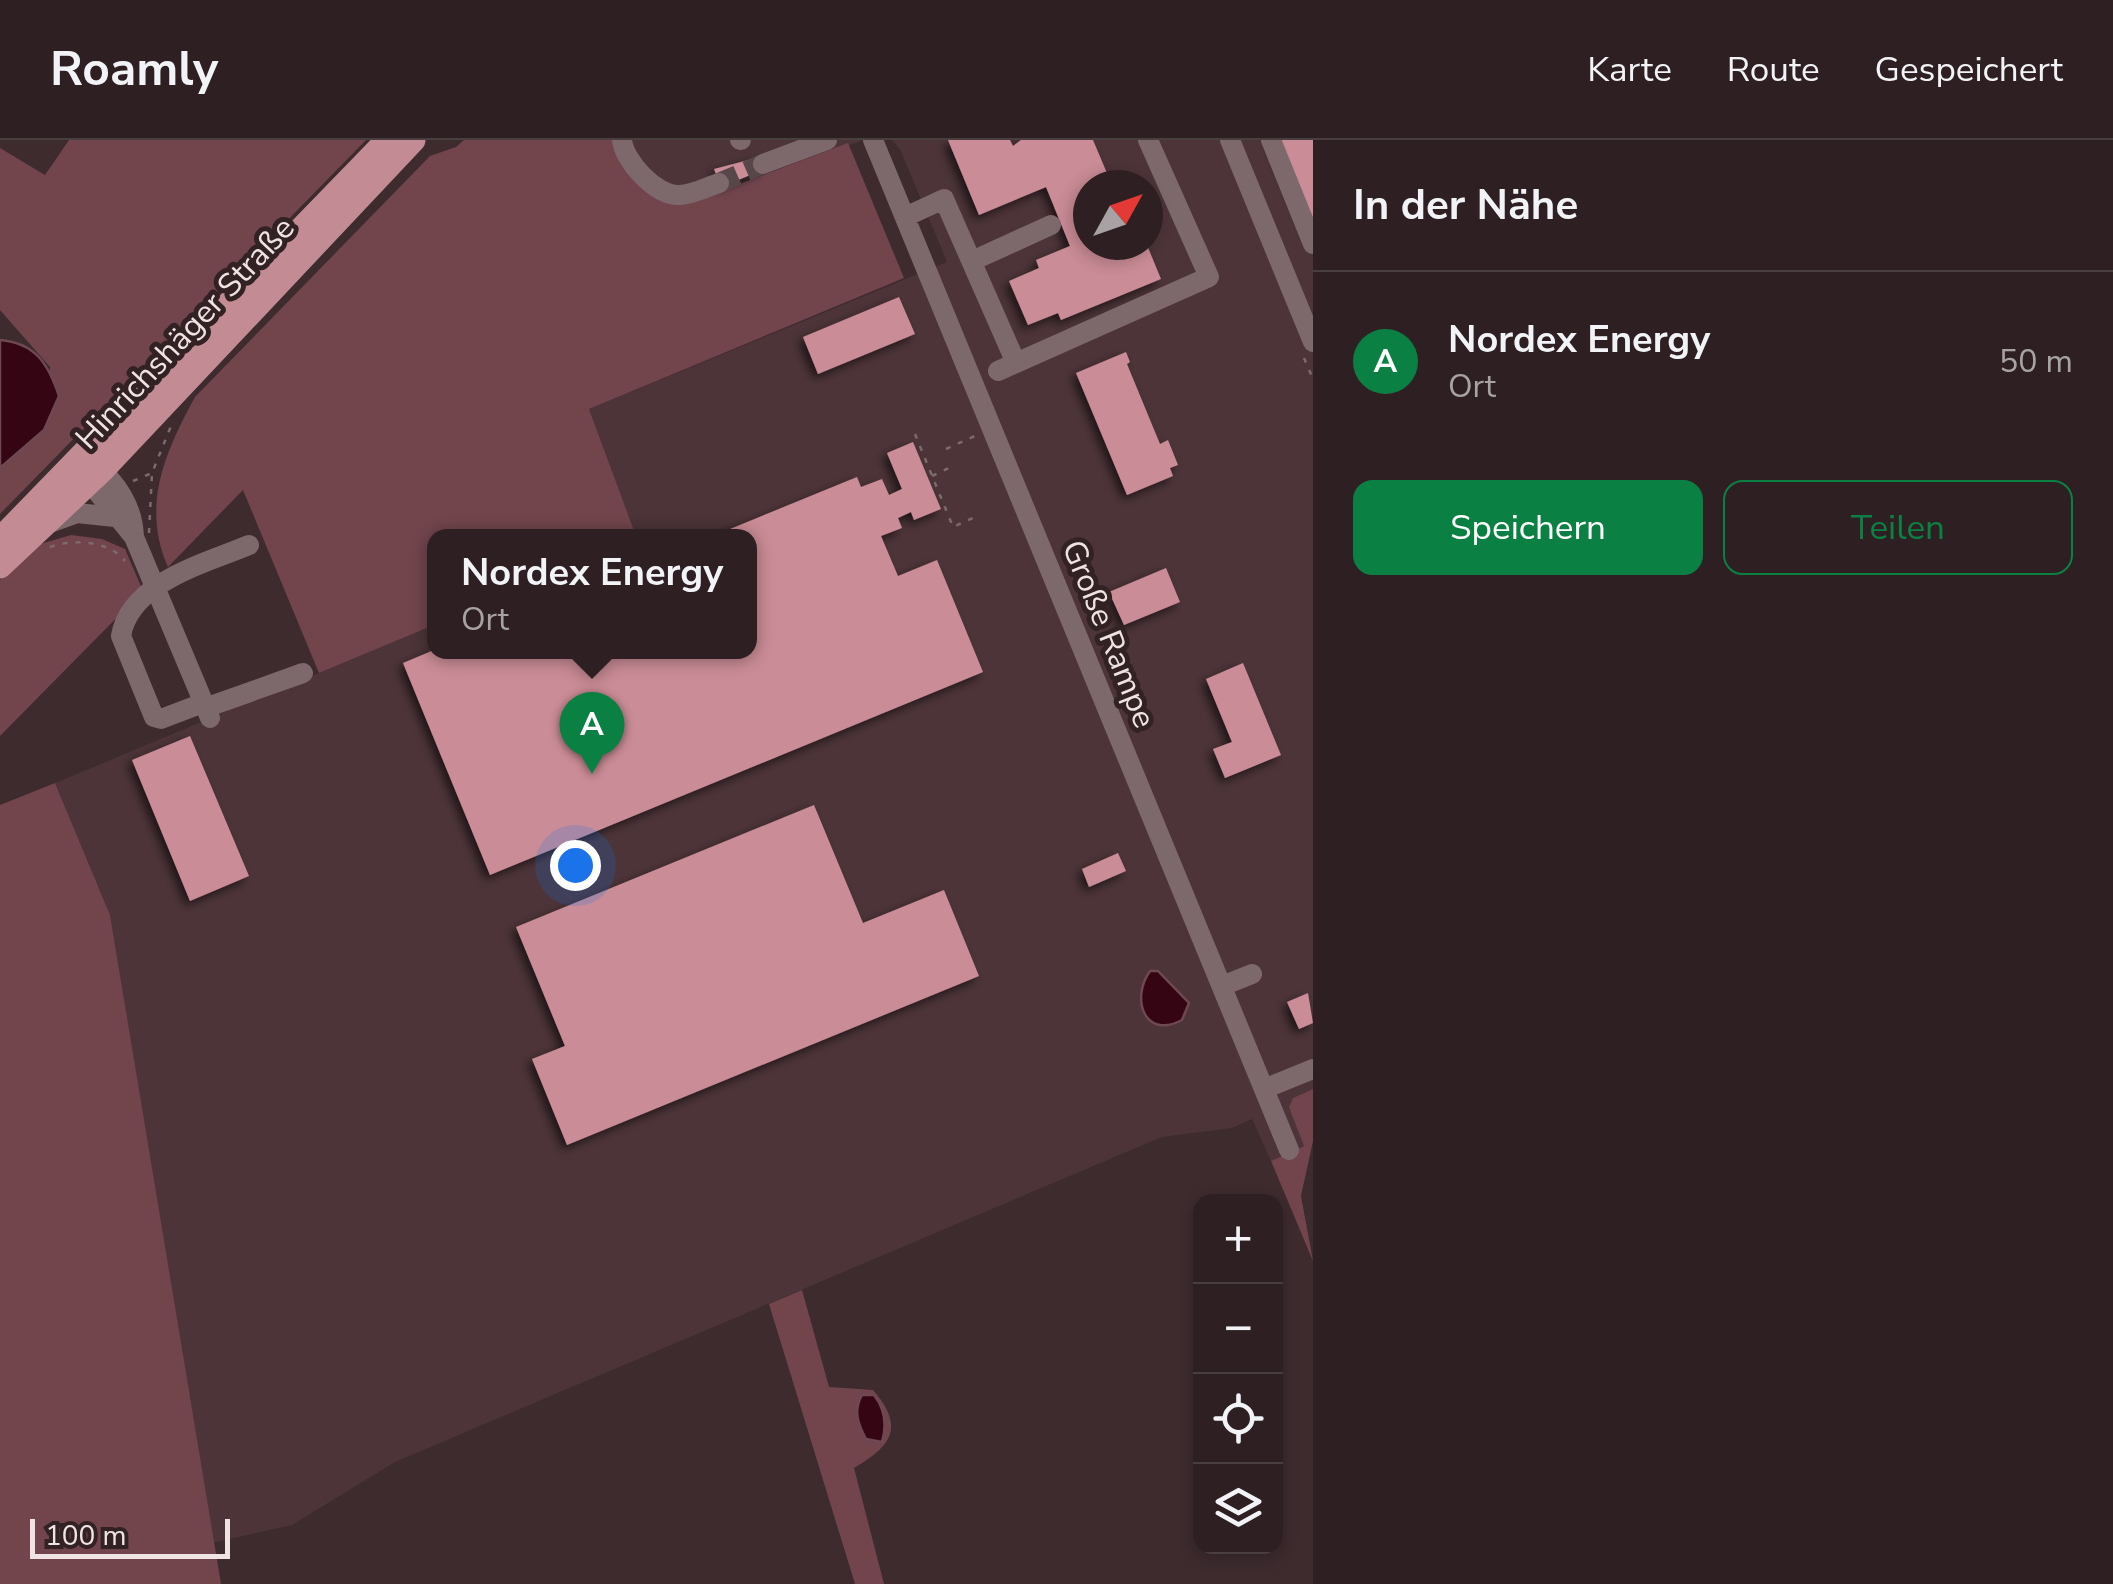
<!DOCTYPE html>
<html lang="de">
<head>
<meta charset="utf-8">
<style>
  :root { --surface:#2e2022; --page:#3a2d2f; --text:#f1f3f6; --muted:#a7a3a5; --line:#493e40; --accent:#0b8043 }
  body { margin:0; font-family:"Nunito Sans",sans-serif; background:var(--page); color:var(--text) }
  .controls { position:absolute; right:30px; bottom:30px; display:grid; overflow:hidden; border-radius:20px; box-shadow:0 5px 15px #0003 }
  .controls button { width:90px; height:90px; display:grid; place-items:center; padding:0; border:0; border-bottom:2px solid var(--line); background:var(--surface); color:var(--text); font:50px sans-serif }
  .compass { position:absolute; left:1073px; top:30px; width:90px; height:90px; border-radius:50%; background:var(--surface); box-shadow:0 5px 15px #0003; rotate:50deg }
  .scale { position:absolute; left:30px; bottom:25px; width:200px; box-sizing:border-box; padding-left:10px; border:5px solid #efe3e4; border-top:0; font-size:28px; line-height:35px; white-space:nowrap; color:#efe3e4; -webkit-text-stroke:8px #332224; paint-order:stroke }
  .you { position:absolute; left:575px; top:725px; width:35px; height:35px; margin:-25px; border:8px solid #fff; border-radius:50%; background:#1a73e8; box-shadow:0 0 0 15px #1a73e833 }
  .badge { display:grid; place-items:center; width:65px; height:65px; border-radius:50%; background:var(--accent); color:#fff; font-size:32px; font-weight:700 }
  .pin { position:absolute; translate:-50% -82px; filter:drop-shadow(0 2px 5px #0008) }
  .pin::after { content:''; position:absolute; top:52px; width:35px; height:30px; background:inherit; clip-path:polygon(0 0,100% 0,50% 100%) }
  .popup { position:absolute; left:427px; top:389px; width:330px; height:130px; box-sizing:border-box; display:grid; place-content:center; border-radius:20px; background:var(--surface); filter:drop-shadow(0 2px 8px #0005); font-size:32px; white-space:nowrap; color:var(--muted) }
  .popup b { font-size:38px; color:var(--text) }
  .popup::after { content:''; position:absolute; left:50%; top:100%; margin-left:-20px; border:20px solid transparent; border-top-color:var(--surface) }
  .list { margin:0; padding:0; list-style:none }
  h2 { display:flex; justify-content:space-between; align-items:center; height:130px; margin:0; padding:0 40px; font-size:42px }
  h2 small { font-size:32px; font-weight:400; color:var(--muted) }
  .list li { display:grid; grid-template-columns:65px 1fr auto; gap:30px; align-items:center; box-sizing:border-box; height:180px; padding:0 40px; border-top:2px solid var(--line) }
  .list b { display:block; font-size:38px; white-space:nowrap }
  .list p { margin:0; font-size:32px; white-space:nowrap; color:var(--muted) }
  .list em { font-size:32px; font-style:normal; color:var(--muted) }
  .actions { display:flex; gap:20px; padding:30px 40px }
  .actions a { flex:1; padding:22px 0; border:2px solid var(--accent); border-radius:20px; text-align:center; font-size:35px; color:var(--accent) }
  .actions .main { background:var(--accent); color:#fff }
  .icon { flex:none; width:55px; height:55px; fill:none; stroke:currentColor; stroke-width:2; stroke-linecap:round; stroke-linejoin:round }
  .map { position:relative; flex:none; width:1313px; height:1444px; overflow:hidden }
  header { display:flex; align-items:center; gap:60px; box-sizing:border-box; height:140px; padding:0 50px; background:var(--surface); border-bottom:2px solid var(--line) }
  header strong { font-size:48px }
  nav { display:flex; gap:55px; margin-inline-start:auto; font-size:35px }
  main { display:flex }
  aside { flex:1; background:var(--surface) }
  .map>svg:first-child { display:block }
  .built { fill:#4c3438; fill-rule:evenodd }
  .green { fill:#72454d }
  .water { fill:#360514; stroke:#6e4852; stroke-width:2.5 }
  .building { fill:#ca8c96; filter:url(#shadow) }
  .lines { fill:none; stroke-linecap:round; stroke-linejoin:round }
  .minor-tunnel { stroke:#584749; stroke-width:20; stroke-dasharray:20 10; stroke-linecap:butt }
  .path { stroke:#7b6b6d; stroke-width:2.5; stroke-dasharray:5 8; stroke-linecap:butt }
  .minor { stroke:#7d696c; stroke-width:20 }
  .major { stroke:#c38c95; stroke-width:25 }
  .labels { text-anchor:middle; dominant-baseline:central; stroke-width:10; stroke-linejoin:round; paint-order:stroke }
  .street-label { font-size:32px; fill:#efe3e4; stroke:#332224 }
</style>
</head>
<body>
<header>
<strong>Roamly</strong>
<nav><a>Karte</a><a>Route</a><a>Gespeichert</a></nav>
</header>
<main>
<div class="map">
<svg width="1313" height="1444" viewBox="0 0 1313 1444">
  <defs>
    <filter id="shadow"><feDropShadow dx="-4.5" dy="4.5" stdDeviation="5" flood-color="#0009"/></filter>
  </defs>
  <rect width="100%" height="100%" fill="#3d2b2e"/>
  <path class="built" d="M615,0H864L675,63Z
    M892,0H1313V949L1293,958L1304,1006L1271,1021L1252,979L1232,988L1162,997L395,1322L292,1385L212,1403L110,775L55,643L434,485V512H750V396H636L589,269L947,122L900,9ZM1088,45H1148V105H1088Z"/>
  <path class="green" d="M69,0H366L0,374V328L44,290L50,227L0,170V8L45,35Z
    M464,0H615L665,61L718,52L848,3L904,138L589,269L636,396H434V485L319,533L243,350L168,427C141,366 165,312 195,257L430,16L456,7Z
    M71,395L102,399L125,409L143,451L0,596V440L37,405Z
    M55,643L110,775L221,1444H0V665Z
    M1313,949V1001L1301,1056L1313,1121L1271,1021L1304,1006L1289,967L1293,958Z
    M802,1150L829,1247L873,1250C905,1287 892,1306 854,1328L884,1444H855L769,1164Z"/>
  <path class="water" d="M0,200C35,203 48,223 59,256L44,290L0,328Z
    M1150,831H1158L1189,863L1182,880C1145,900 1130,859 1150,831Z
    M862,1255H874C885,1269 887,1285 882,1302L866,1299C858,1284 853,1271 862,1255Z"/>
  <path class="building" d="M948,0H1010L1013,6L1021,0H1093L1112,45H1088V105H1147L1161,139L1061,180L1058,173L1028,185L1009,141L1039,128L1036,120L1070,106L1046,47L979,75Z
    M1273,0H1313V95Z
    M760,17L765,29L721,47L714,29Z
    M899,157L915,194L818,234L803,197Z
    M1126,212L1130,222L1127,224L1160,304L1168,300L1178,325L1170,328L1173,336L1127,355L1076,233Z
    M913,302L941,369L914,380L911,372L898,378L902,388L881,396L898,436L937,420L983,532L490,735L403,523L434,510L750,512V396H713L857,337L861,347L882,339L889,355L902,349L887,313Z
    M1166,428L1180,462L1124,485L1109,452Z
    M1243,523L1281,615L1225,638L1213,609L1232,602L1206,539Z
    M190,596L249,736L190,761L132,620Z
    M814,665L863,783L944,750L979,836L567,1005L532,919L565,906L516,787Z
    M1118,713L1126,731L1089,747L1082,729Z
    M1308,853L1313,883L1299,889L1287,862Z"/>
  <g class="lines">
    <path class="minor-tunnel" d="M719,43L763,24"/>
    <path class="path" d="M1304,218L1313,239
      M915,294L953,387L975,377
      M946,309L977,295
      M932,336L953,326
      M133,341L152,333
      M149,393L152,333L171,286
      M50,407C72,399 109,400 125,421"/>
    <path class="minor" d="M622,0C624,21 656,56 679,55C692,55 707,47 719,43
      M740,0H741
      M873,0L1289,1010
      M1230,0L1313,202
      M1271,0L1313,104
      M763,24L827,0
      M905,77L944,59L1016,223
      M972,121L1051,85
      M998,231L1209,137L1148,0
      M93,322C116,343 133,365 134,397L210,578
      M82,333L134,397
      M52,382L77,373L115,377
      M203,563L161,579L154,577L121,496C130,442 206,423 249,405
      M205,568L303,533
      M1222,846L1252,834
      M1264,949L1313,929"/>
    <path class="major" d="M0,400L388,0
      M0,426L102,330L413,0"/>
  </g>
  <g class="labels">
    <g class="street-label">
      <text transform="translate(185 193) rotate(-47)">Hinrichshäger Straße</text>
      <text transform="translate(1109 494) rotate(68)">Große Rampe</text>
    </g>
  </g>
</svg>
<div class="controls">
<button>+</button>
<button>−</button>
<button><svg class="icon" aria-label="locate" viewBox="0 0 24 24"><circle cx="12" cy="12" r="6"/><path d="M12 2v4M12 18v4M2 12h4M18 12h4"/></svg></button>
<button><svg class="icon" aria-label="layers" viewBox="0 0 24 24"><path d="M12 4l9 5-9 5-9-5zM3 14l9 5 9-5"/></svg></button>
</div>
<svg class="compass" viewBox="-18 -18 36 36"><path d="M0-13l5 13h-10z" fill="#e53935"/><path d="M0 13l5-13h-10z" fill="#a7a3a5"/></svg>
<div class="scale">100 m</div>
<div class="you"></div>
<div class="pin badge" style="left:592px;top:634px">A</div>
<div class="popup"><b>Nordex Energy</b>Ort</div>
</div>
<aside>
<h2>In der Nähe<small></small></h2>
<ul class="list">
<li><span class="badge">A</span><div><b>Nordex Energy</b><p>Ort</p></div><em>50 m</em></li>
</ul>
<div class="actions"><a class="main">Speichern</a><a>Teilen</a></div>
</aside>
</main>
</body>
</html>
